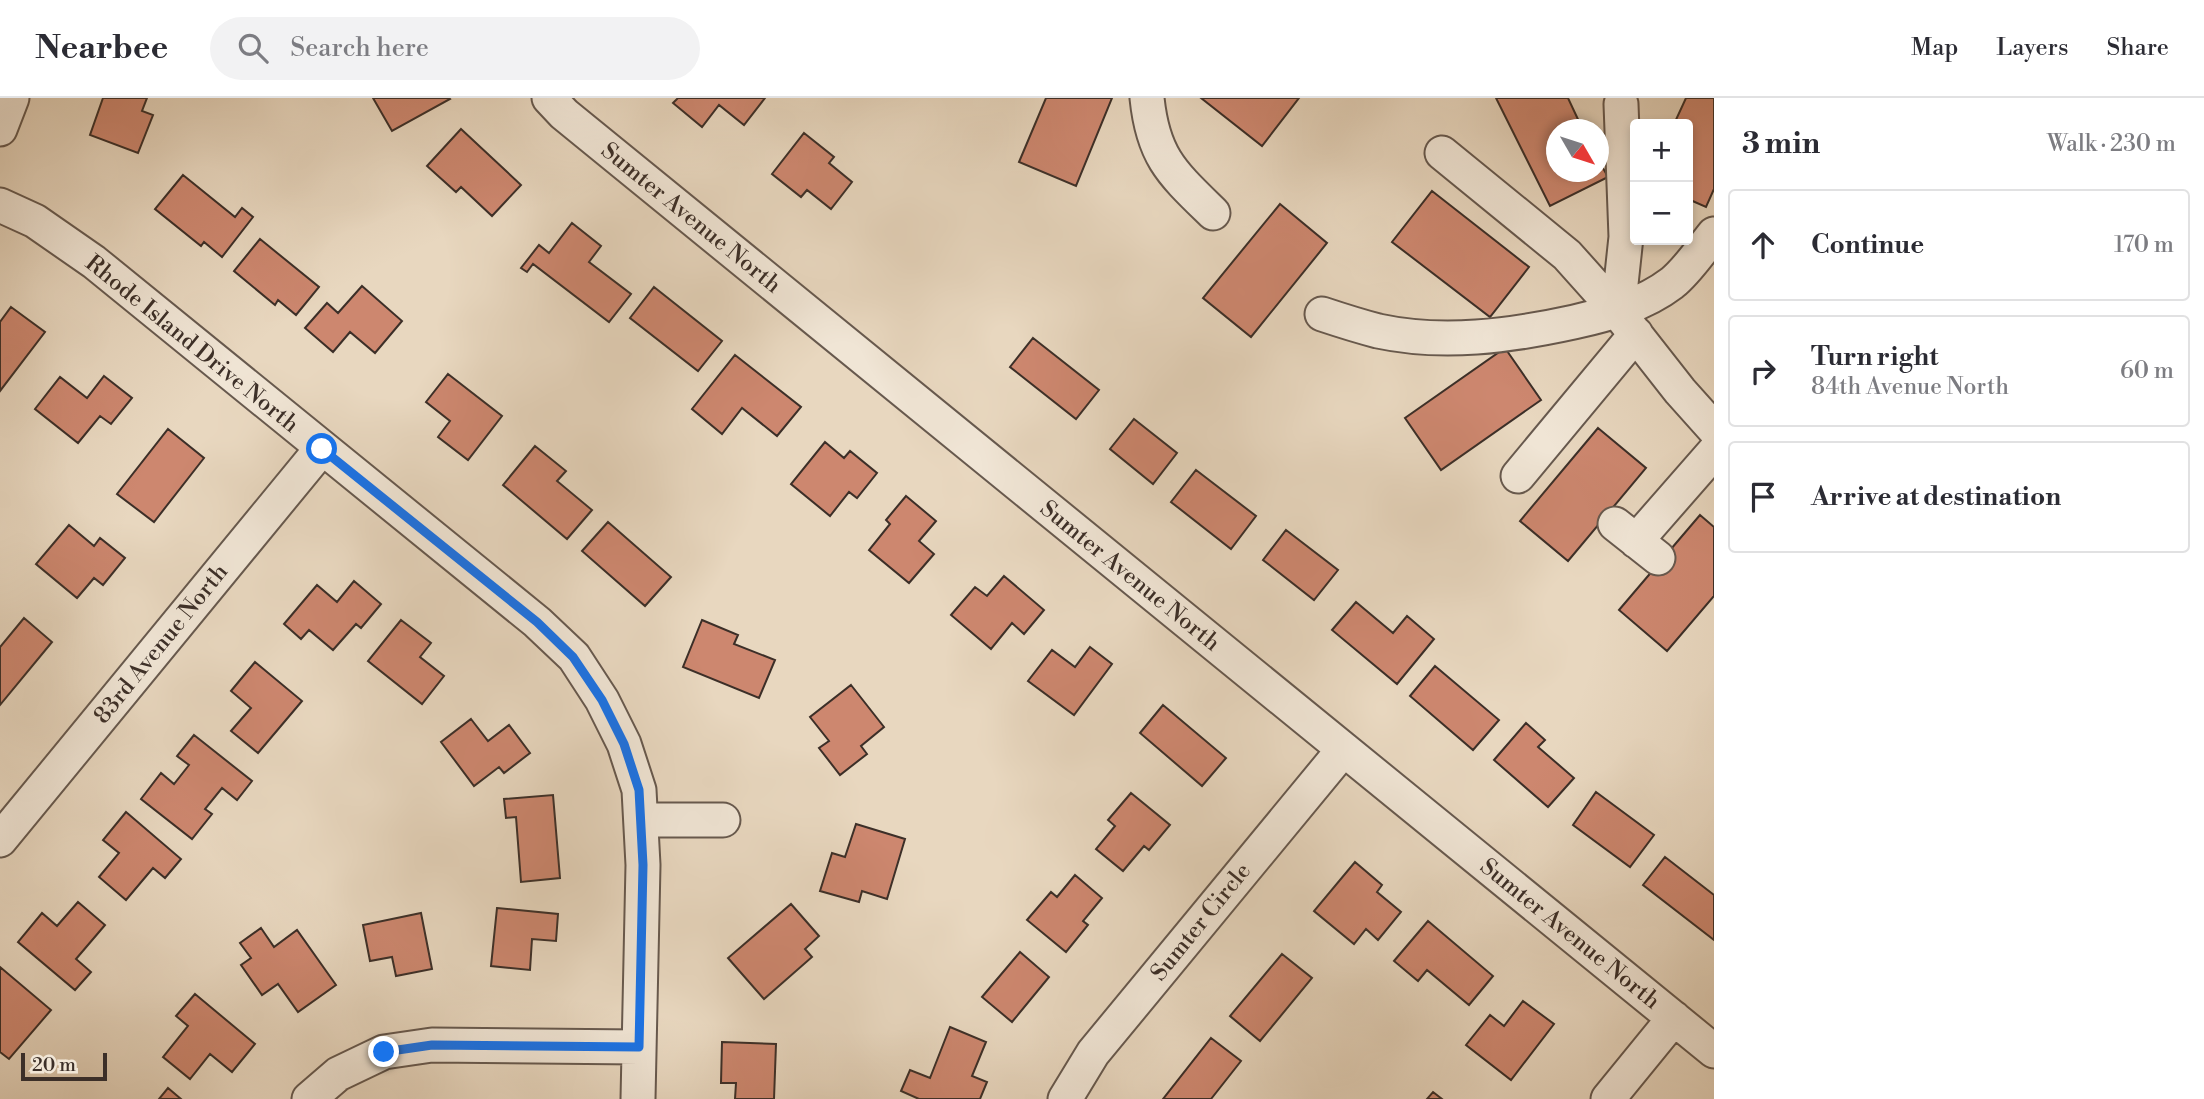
<!DOCTYPE html>
<html lang="en">
<head>
<meta charset="utf-8">
<style>
  :root { --surface:#fff; --page:#f2f2f3; --text:#2b2b33; --muted:#7c7c81; --line:#e1e1e2 }
  body { margin:0; font-family:"Libre Bodoni",serif; background:var(--page); color:var(--text) }
  .controls { position:absolute; right:21px; top:21px; display:grid; overflow:hidden; border-radius:7px; box-shadow:0 4px 10px #0003 }
  .controls button { width:63px; height:63px; display:grid; place-items:center; padding:0; border:0; border-bottom:2px solid var(--line); background:var(--surface); color:var(--text); font:35px sans-serif }
  .compass { position:absolute; left:1546px; top:21px; width:63px; height:63px; border-radius:50%; background:var(--surface); box-shadow:0 4px 10px #0003; rotate:129deg }
  .scale { position:absolute; left:21px; bottom:18px; width:86px; box-sizing:border-box; padding-left:7px; border:4px solid #3c2f28; border-top:0; font-size:19px; line-height:24px; white-space:nowrap; color:#3c2f28; -webkit-text-stroke:5px #f0e5d5; paint-order:stroke }
  .stop { position:absolute; width:21px; height:21px; margin:-16px; border:5px solid #1a73e8; border-radius:50%; background:#fff }
  .stop.end { background:#1a73e8; border-color:#fff; box-shadow:0 2px 7px #0008 }
  .list { margin:0; padding:0; list-style:none }
  h2 { display:flex; justify-content:space-between; align-items:center; height:91px; margin:0; padding:0 28px; font-size:30px }
  h2 small { font-size:23px; font-weight:400; color:var(--muted) }
  .list li { display:grid; grid-template-columns:46px 1fr auto; gap:21px; align-items:center; box-sizing:border-box; height:112px; margin:0 14px 14px; padding:0 14px; border:2px solid var(--line); border-radius:7px }
  .list b { display:block; font-size:26px; white-space:nowrap }
  .list p { margin:0; font-size:23px; white-space:nowrap; color:var(--muted) }
  .list em { font-size:23px; font-style:normal; color:var(--muted) }
  .icon { flex:none; width:38px; height:38px; fill:none; stroke:currentColor; stroke-width:2; stroke-linecap:round; stroke-linejoin:round }
  .map { position:relative; flex:none; width:1714px; height:1001px; overflow:hidden }
  header { display:flex; align-items:center; gap:42px; box-sizing:border-box; height:98px; padding:0 35px; background:var(--surface); border-bottom:2px solid var(--line) }
  header strong { font-size:33px }
  nav { display:flex; gap:38px; margin-inline-start:auto; font-size:24px }
  .search { width:490px; height:63px; background:var(--page); display:flex; align-items:center; gap:18px; box-sizing:border-box; padding:0 24px; border-radius:38px; color:var(--muted); font-size:26px }
  main { display:flex }
  aside { flex:1; background:var(--surface) }
  .map>svg:first-child { display:block }
  .building { fill:#cd876f; stroke:#3c2f28; stroke-width:2 }
  .lines { fill:none; stroke-linecap:round; stroke-linejoin:round }
  .minor-casing { stroke:#67594e; stroke-width:37 }
  .minor { stroke:#f0e5d5; stroke-width:33 }
  .route { stroke:#1a73e8; stroke-width:9 }
  .labels { text-anchor:middle; dominant-baseline:central; stroke-width:5; stroke-linejoin:round; paint-order:stroke }
  .street-label { font-size:23px; fill:#3c2f28; stroke:#f0e5d5 }
</style>
</head>
<body>
<header>
<strong>Nearbee</strong>
<div class="search"><svg class="icon" aria-label="search" viewBox="0 0 24 24"><circle cx="10" cy="10" r="6"/><path d="M15 15l6 6"/></svg>Search here</div>
<nav><a>Map</a><a>Layers</a><a>Share</a></nav>
</header>
<main>
<div class="map">
<svg width="1714" height="1001" viewBox="0 0 1714 1001">
  <rect width="100%" height="100%" fill="#e8d7bf"/>
  <filter id="stains"><feTurbulence type="fractalNoise" baseFrequency=".00286" numOctaves="4"/><feColorMatrix values="0 0 0 0 .2 0 0 0 0 .09 0 0 0 0 .02 0 0 0 .5 -.17"/></filter>
  <radialGradient id="worn" r=".72"><stop offset=".6" stop-color="#630" stop-opacity="0"/><stop offset="1" stop-color="#630" stop-opacity=".3"/></radialGradient>
  <path class="building" d="M103,0H147L142,13L153,17L138,55L90,37Z
    M373,0H449L450,1L392,33Z
    M678,0H765L744,27L719,7L702,29L673,5Z
    M1046,0H1112L1076,88L1019,64Z
    M1201,0H1299L1262,48Z
    M1496,0H1568L1583,32H1556V74H1598V61L1608,79L1550,108Z
    M1686,0H1714V91L1706,109L1688,101V26H1674Z
    M461,31L521,87L492,118L461,89L456,94L427,68Z
    M804,35L834,59L829,65L852,84L831,111L807,92L801,99L772,76Z
    M183,77L235,119L242,110L253,119L222,159L204,144L201,148L155,111Z
    M1432,93L1529,169L1490,219L1392,144Z
    M1280,106L1327,145L1251,239L1203,200Z
    M572,125L601,148L589,164L631,196L609,224L533,166L527,174L521,170L539,147L549,155Z
    M260,141L319,189L296,217L278,202L275,207L234,173Z
    M362,188L402,223L375,255L350,234L333,254L305,230L327,205L338,215Z
    M654,189L722,243L698,273L630,220Z
    M11,209L45,234L0,293V224Z
    M1033,240L1099,292L1076,321L1010,269Z
    M1505,250L1541,302L1441,372L1405,320Z
    M735,257L801,309L777,338L742,310L722,336L692,311Z
    M448,276L502,318L468,362L438,339L450,323L426,304Z
    M104,278L132,300L111,326L100,318L78,345L35,311L60,279L87,300Z
    M1134,321L1177,355L1153,386L1110,351Z
    M1598,330L1646,370L1568,463L1520,423Z
    M168,331L204,360L154,424L117,396Z
    M825,344L844,360L850,353L877,375L857,400L849,394L830,418L791,386Z
    M535,348L566,373L557,383L592,412L567,441L503,387Z
    M1196,372L1256,418L1231,451L1171,404Z
    M906,398L936,423L919,443L934,456L909,485L869,452L890,426L886,422Z
    M1700,417L1714,429V498L1667,553L1619,512Z
    M608,424L671,479L645,508L582,453Z
    M69,427L94,448L100,440L125,460L103,487L94,480L77,500L36,466Z
    M1286,432L1338,472L1314,502L1263,462Z
    M1004,478L1044,512L1024,536L1012,525L991,551L951,517L975,489L987,498Z
    M354,483L381,506L361,530L356,526L333,552L309,532L301,541L284,526L317,487L337,504Z
    M1356,504L1393,535L1407,518L1434,541L1397,586L1332,532Z
    M24,520L52,544L0,607V549Z
    M401,522L431,545L420,559L444,578L422,606L368,563Z
    M702,522L738,537L734,546L775,562L759,600L683,569Z
    M1090,549L1112,566L1074,617L1028,583L1052,552L1075,569Z
    M255,564L302,603L258,655L231,633L251,610L231,593Z
    M1435,568L1499,622L1473,652L1410,598Z
    M851,587L884,629L861,648L867,656L840,677L819,650L829,643L810,619Z
    M1163,607L1226,660L1202,688L1140,635Z
    M471,621L488,643L509,627L530,655L504,675L499,669L474,688L441,644Z
    M1526,625L1545,642L1538,649L1574,680L1548,709L1494,662Z
    M194,637L252,683L237,702L222,690L205,711L212,716L192,741L141,701L161,675L174,686L189,667L177,658Z
    M1596,694L1654,737L1630,769L1573,727Z
    M1131,695L1170,727L1149,752L1144,748L1123,773L1096,751L1115,728L1108,722Z
    M553,697L560,780L521,784L516,719L506,720L504,701Z
    M126,714L181,761L165,780L153,770L126,802L99,779L119,755L103,742Z
    M856,726L905,741L887,801L862,793L859,804L820,793L832,755L845,759Z
    M1665,759L1714,797V842L1643,787Z
    M1355,764L1382,787L1377,794L1401,814L1378,842L1366,831L1354,846L1314,813Z
    M1075,777L1102,800L1083,823L1088,827L1066,854L1027,822L1051,794L1057,799Z
    M78,804L105,827L76,861L91,874L75,892L18,844L42,815L57,828Z
    M791,806L819,838L805,851L812,859L764,901L728,860Z
    M497,810L558,816L556,843L532,841L530,872L491,868Z
    M421,815L432,871L396,878L392,859L370,863L363,827Z
    M1428,823L1493,878L1469,907L1427,872L1418,883L1394,863Z
    M261,830L274,849L297,832L336,887L298,914L278,886L262,897L241,867L251,860L240,845Z
    M1020,854L1049,879L1012,924L982,899Z
    M1282,856L1312,880L1260,943L1230,918Z
    M0,869L51,912L9,961L0,954Z
    M195,896L255,946L232,974L210,956L190,981L163,959L188,928L176,918Z
    M1523,903L1554,926L1511,982L1466,947L1490,917L1504,928Z
    M950,929L986,944L972,978L987,984L980,1001H919L901,993L910,972L930,980Z
    M1211,940L1241,963L1211,1001H1163Z
    M722,944L776,946L774,1001H735L736,985H721Z
    M168,990L181,1001H159Z
    M1433,994L1442,1001H1427Z"/>
  <g class="lines">
    <g class="minor-casing">
      <path id="minor" d="M549,0L564,16L1714,953
        M1147,0C1153,59 1172,75 1213,115
        M0,31L12,0
        M1442,55L1567,157L1618,214L1680,293L1714,331
        M0,107L35,123L94,164L537,524L574,559L602,602L624,646L639,692L643,767L638,1001
        M1618,214L1626,139L1621,6
        M1322,216C1340,222 1359,228 1378,233C1443,247 1510,238 1574,224C1609,216 1643,207 1672,185C1688,172 1701,152 1714,136
        M1518,378L1636,236
        M1615,426L1658,460
        M1636,443L1714,354
        M642,722H723
        M0,742L322,350
        M309,1001L338,976L384,954L432,947L639,949
        M1065,1001L1093,955L1343,652
        M1608,1001L1674,920"/>
    </g>
    <use href="#minor" class="minor"/>
  </g>
  <g class="lines">
    <path class="route" d="M322,351L537,524L573,559L602,602L624,646L639,692L643,767L639,949L432,947L384,954"/>
  </g>
  <g class="labels">
    <g class="street-label">
      <text transform="translate(691 120) rotate(39)">Sumter Avenue North</text>
      <text transform="translate(192 246) rotate(39)">Rhode Island Drive North</text>
      <text transform="translate(1130 478) rotate(39)">Sumter Avenue North</text>
      <text transform="translate(161 546) rotate(-51)">83rd Avenue North</text>
      <text transform="translate(1201 824) rotate(-51)">Sumter Circle</text>
      <text transform="translate(1570 836) rotate(39)">Sumter Avenue North</text>
    </g>
  </g>
  <rect width="100%" height="100%" filter="url(#stains)"/>
  <rect width="100%" height="100%" fill="url(#worn)"/>
</svg>
<div class="controls">
<button>+</button>
<button>−</button>
</div>
<svg class="compass" viewBox="-18 -18 36 36"><path d="M0-13l5 13h-10z" fill="#e53935"/><path d="M0 13l5-13h-10z" fill="#7c7c81"/></svg>
<div class="scale">20 m</div>
<div class="stop" style="left:322px;top:351px"></div>
<div class="stop end" style="left:384px;top:954px"></div>
</div>
<aside>
<h2>3 min<small>Walk · 230 m</small></h2>
<ul class="list">
<li><svg class="icon" aria-label="ahead" viewBox="0 0 24 24"><path d="M12 20V5M6 11l6-6 6 6"/></svg><div><b>Continue</b></div><em>170 m</em></li>
<li><svg class="icon" aria-label="right" viewBox="0 0 24 24"><path d="M7 20v-9h11M14 6l5 5-5 5"/></svg><div><b>Turn right</b><p>84th Avenue North</p></div><em>60 m</em></li>
<li><svg class="icon" aria-label="arrive" viewBox="0 0 24 24"><path d="M6 21V4h12l-3 4 3 4H6"/></svg><div><b>Arrive at destination</b></div></li>
</ul>
</aside>
</main>
</body>
</html>
